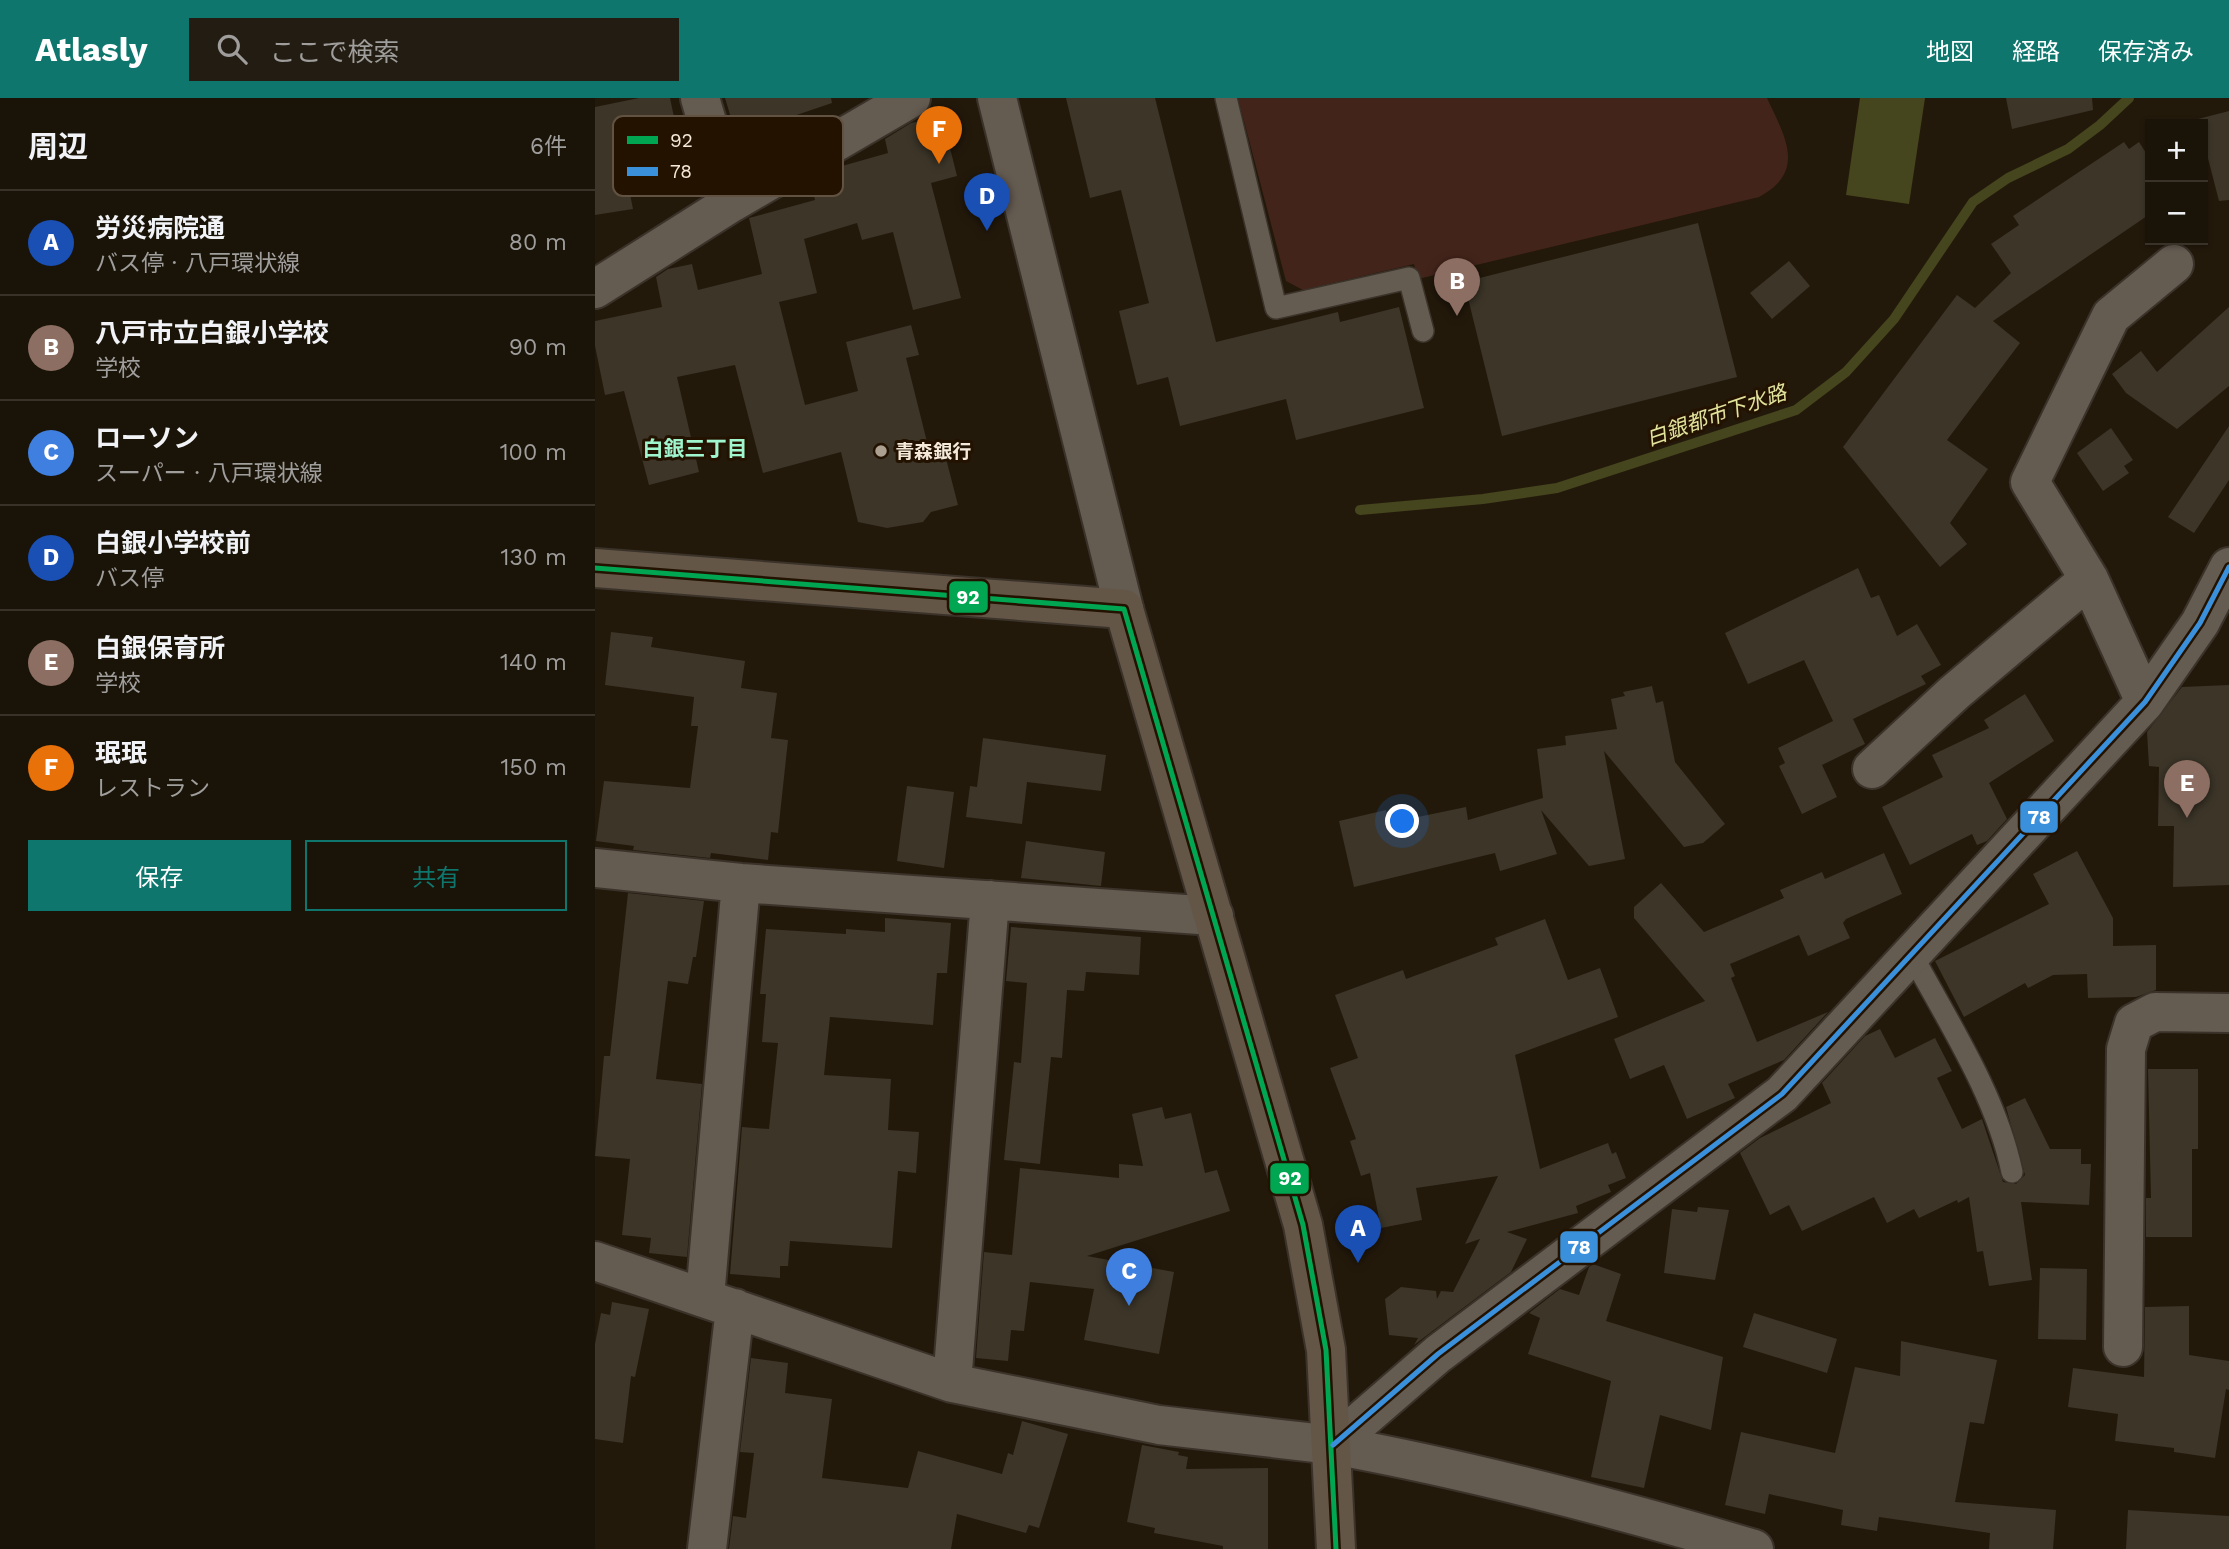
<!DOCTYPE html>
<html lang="ja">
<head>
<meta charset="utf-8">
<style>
  :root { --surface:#1a1308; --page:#231c12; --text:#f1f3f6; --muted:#9f9e9c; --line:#383229; --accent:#0f766e }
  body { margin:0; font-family:"Work Sans","Noto Sans JP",sans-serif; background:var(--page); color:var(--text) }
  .controls { position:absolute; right:21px; top:21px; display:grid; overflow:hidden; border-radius:0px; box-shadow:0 2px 5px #0004 }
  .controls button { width:63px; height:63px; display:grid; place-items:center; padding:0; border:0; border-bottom:2px solid var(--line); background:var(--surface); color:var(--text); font:35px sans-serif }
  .you { position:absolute; left:808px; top:724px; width:24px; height:24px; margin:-18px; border:5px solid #fff; border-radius:50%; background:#1a73e8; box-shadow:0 0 0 10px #1a73e833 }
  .badge { display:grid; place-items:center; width:46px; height:46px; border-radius:50%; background:var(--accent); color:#fff; font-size:23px; font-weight:700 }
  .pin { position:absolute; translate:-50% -58px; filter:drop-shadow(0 2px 4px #0008) }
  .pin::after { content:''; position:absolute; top:37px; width:24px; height:21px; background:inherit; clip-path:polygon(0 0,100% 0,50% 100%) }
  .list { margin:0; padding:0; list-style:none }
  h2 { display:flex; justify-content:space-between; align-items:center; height:91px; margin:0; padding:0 28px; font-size:30px }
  h2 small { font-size:23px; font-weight:400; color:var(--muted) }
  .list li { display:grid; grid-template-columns:46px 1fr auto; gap:21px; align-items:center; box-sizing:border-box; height:105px; padding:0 28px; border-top:2px solid var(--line) }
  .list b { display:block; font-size:26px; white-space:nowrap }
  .list p { margin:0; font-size:23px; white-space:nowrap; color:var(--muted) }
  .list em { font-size:23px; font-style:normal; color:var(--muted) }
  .actions { display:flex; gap:14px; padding:21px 28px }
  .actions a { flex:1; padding:16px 0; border:2px solid var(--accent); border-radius:0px; text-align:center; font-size:24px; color:var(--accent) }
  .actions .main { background:var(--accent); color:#fff }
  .icon { flex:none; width:38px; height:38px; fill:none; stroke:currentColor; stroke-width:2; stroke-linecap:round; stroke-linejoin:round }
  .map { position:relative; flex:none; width:1634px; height:1451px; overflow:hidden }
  header { display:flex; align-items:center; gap:42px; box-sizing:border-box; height:98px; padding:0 35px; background:var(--accent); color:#fff }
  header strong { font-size:33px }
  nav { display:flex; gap:38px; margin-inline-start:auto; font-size:24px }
  .search { width:490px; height:63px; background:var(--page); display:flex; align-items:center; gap:18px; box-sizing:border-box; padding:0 24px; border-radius:0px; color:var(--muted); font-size:26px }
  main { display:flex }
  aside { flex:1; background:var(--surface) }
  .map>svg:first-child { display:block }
  .green { fill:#43241a }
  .water { fill:#45451e }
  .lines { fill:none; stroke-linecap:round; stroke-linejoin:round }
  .stream { stroke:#45451e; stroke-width:10 }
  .building { fill:#3c3528 }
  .lane-casing { stroke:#3b332a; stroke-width:24 }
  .street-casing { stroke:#3b332a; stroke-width:42 }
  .secondary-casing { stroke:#3b332a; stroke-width:42 }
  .primary-casing { stroke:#3b332a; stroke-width:42 }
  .lane { stroke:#645b51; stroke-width:21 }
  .street { stroke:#645b51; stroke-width:38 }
  .secondary { stroke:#645b51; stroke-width:38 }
  .primary { stroke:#645647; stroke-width:38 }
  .bus-1-casing { stroke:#231200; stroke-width:10 }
  .bus-2-casing { stroke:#231200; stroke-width:10 }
  .bus-1 { stroke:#00a651; stroke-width:5 }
  .bus-2 { stroke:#3a90db; stroke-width:5 }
  .poi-dot { fill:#aca091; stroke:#231200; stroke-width:2.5 }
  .labels { text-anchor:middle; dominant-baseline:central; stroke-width:6; stroke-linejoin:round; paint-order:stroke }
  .poi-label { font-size:19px; font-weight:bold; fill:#f5e9d9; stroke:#231200; text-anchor:start }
  .water-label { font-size:21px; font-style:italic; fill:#e1e39c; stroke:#231200 }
  .neighbourhood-label { font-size:21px; font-weight:bold; fill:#9ff5ce; stroke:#231200 }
  .key { fill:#231200; stroke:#625241; stroke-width:2 }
  .key-label { font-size:19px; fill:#f5e9d9 }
  .line-badge { stroke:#231200; stroke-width:2.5 }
  .badge-label { font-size:19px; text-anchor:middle; font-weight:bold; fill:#fff }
</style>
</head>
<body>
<header>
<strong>Atlasly</strong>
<div class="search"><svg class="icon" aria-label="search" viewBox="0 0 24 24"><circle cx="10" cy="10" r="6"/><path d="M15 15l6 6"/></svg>ここで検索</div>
<nav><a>地図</a><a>経路</a><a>保存済み</a></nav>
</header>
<main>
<aside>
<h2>周辺<small>6件</small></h2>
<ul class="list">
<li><span class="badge" style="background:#1a4fb4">A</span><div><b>労災病院通</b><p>バス停 · 八戸環状線</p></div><em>80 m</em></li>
<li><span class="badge" style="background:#8d6e63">B</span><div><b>八戸市立白銀小学校</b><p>学校</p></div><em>90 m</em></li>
<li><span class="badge" style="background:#3f7fe0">C</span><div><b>ローソン</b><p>スーパー · 八戸環状線</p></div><em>100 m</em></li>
<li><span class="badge" style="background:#1a4fb4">D</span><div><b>白銀小学校前</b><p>バス停</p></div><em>130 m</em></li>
<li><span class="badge" style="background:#8d6e63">E</span><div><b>白銀保育所</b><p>学校</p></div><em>140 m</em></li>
<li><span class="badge" style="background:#e8710a">F</span><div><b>珉珉</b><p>レストラン</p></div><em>150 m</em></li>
</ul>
<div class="actions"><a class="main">保存</a><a>共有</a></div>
</aside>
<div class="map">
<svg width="1634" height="1451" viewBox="0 0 1634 1451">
  <rect width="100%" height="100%" fill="#23190b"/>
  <path class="green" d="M643,0H1172C1190,39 1212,73 1164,99L823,181L819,166L708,192L691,183Z"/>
  <path class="water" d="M1265,0H1330L1314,106L1251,97Z"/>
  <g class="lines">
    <path class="stream" d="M765,412L888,401L962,390L1201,312L1251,274L1299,221L1378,104L1413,80L1473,51L1505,27L1534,0"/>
  </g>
  <path class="building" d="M44,0H75L83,38L74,40L81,86L35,96L38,111L0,117V9Z
    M130,0H236L237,5L178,25L182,42L146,53Z
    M471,0H560L621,244L743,214L745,224L804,209L829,310L701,342L691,301L585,328L573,279L542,287L524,213L554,205L526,92L495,100Z
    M1411,0H1497L1498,12L1417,31Z
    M1634,13V102L1624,103L1608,41V26H1604L1603,21Z
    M347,18L362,78L336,85L366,200L318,212L298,134L267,142L262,125L209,141L222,195L184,204L210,307L263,293L251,244L316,227L324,257L311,260L333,348L347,345L363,407L336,414L328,424L292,430L263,424L246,354L168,375L140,267L82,279L104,374L54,387L29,293L10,297L0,248V223L67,209L61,179L73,171L97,166L103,192L167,176L154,120L220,102L218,93L244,87L240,70L293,55L290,41L316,25Z
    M1529,44L1534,51L1544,44L1555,61V116L1398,223L1425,245L1352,342L1393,371L1355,425L1372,446L1345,469L1248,349L1362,197L1380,210L1416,175L1396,146L1424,127L1418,118Z
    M1103,125L1142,279L907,338L869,184Z
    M1194,163L1215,188L1177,221L1155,195Z
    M1634,209V288L1582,331L1531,295L1517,276L1546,253L1562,274Z
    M1634,328V382L1599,435L1573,419Z
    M1516,330L1538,362L1529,368L1534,375L1508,393L1482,355Z
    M1263,470L1276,500L1284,497L1302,538L1322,526L1346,567L1326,578L1331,586L1258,621L1270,646L1227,667L1242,699L1207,716L1184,668L1190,665L1183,650L1238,623L1209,562L1153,586L1130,535Z
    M16,534L58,539L56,549L150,563L146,590L182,595L176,640L193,642L183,735L176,734L173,762L116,755L115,760L38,752L39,748L1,743L9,683L95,690L103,628H96L99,599L10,587Z
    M1634,587V787L1578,789L1579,728H1563L1564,669L1554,668L1552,634L1587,589Z
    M1057,588L1061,605L1068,603L1080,664L1130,726L1108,745L1089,749L1009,653L1030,761L994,768L946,712L962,756L905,773L900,755L759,789L744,723L791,712L794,725L871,709L873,722L948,700L942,651L971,647L970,638L1022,631L1016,601L1030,598L1028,594Z
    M1430,596L1459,643L1394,685L1412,721L1392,743L1382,747L1377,736L1315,767L1287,709L1348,679L1337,657L1394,630L1389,622Z
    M388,640L511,657L506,693L432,684L427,726L371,719L375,688L382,689Z
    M312,688L359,694L349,770L302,763Z
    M431,743L510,754L506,788L426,780Z
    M1482,753L1518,820V848L1561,847V892L1541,899L1493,900L1492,876L1458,877L1433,890L1430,885L1369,919L1340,863L1454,806L1438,776Z
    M1289,755L1307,796L1251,821L1248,825L1255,840L1213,858L1204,837L1135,866L1140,878L1136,880L1162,944L1233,914L1189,962L1133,986L1140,1000L1092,1021L1069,967L1035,981L1019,941L1110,903L1039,820V809L1066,785L1109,834L1189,800L1185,792L1227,774L1230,781Z
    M33,795L109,803L101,859H98L93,886L73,883L61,981L107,986L92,1159L54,1155L56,1140L27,1137L35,1061L0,1058L9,958H15Z
    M290,820L356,825L352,875H342L338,927L235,919L229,977L296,981L293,1032L324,1034L321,1075L303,1073L297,1150L195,1143L193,1168H185V1180L135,1176L147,1029L174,1031L183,945L167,944L171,896H165L171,831L251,836V831L290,834Z
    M950,821L973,882L1005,870L1023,919L920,957L945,1071L1013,1045L1017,1056L1021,1054L1031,1080L1013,1087L1016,1094L981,1108L983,1115L912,1134L932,1141L916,1174L819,1247L823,1240L794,1237L790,1201L806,1189L841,1193L842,1201L846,1193L858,1194L885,1141L870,1146L903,1078L821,1090L827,1122L786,1130L775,1075L766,1078L755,1043L761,1041L735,970L763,960L740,897L808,872L811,881L903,847L900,840Z
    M416,829L546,839L544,877L491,874L489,893L472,892L467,960L456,959L445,1066L409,1062L419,964L426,965L432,885L411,883Z
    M1285,931L1300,960L1340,940L1357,973L1342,980L1367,1031L1387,1021L1408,1084L1421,1086L1430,1077L1411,1009L1430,1000L1455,1051H1486V1066H1496L1494,1107L1426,1104L1437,1182L1394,1188L1388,1153L1382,1154L1374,1099L1363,1105L1362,1102L1324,1120L1319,1111L1292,1125L1279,1099L1207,1133L1194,1107L1175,1117L1145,1055L1165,1040L1236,1005L1227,985L1270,938Z
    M1553,971H1603V1051H1597V1139H1551V1100H1556Z
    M567,1009L570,1021L596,1015L610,1075L622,1072L635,1113L492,1158L579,1174L564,1256L489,1242L499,1191L435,1184L429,1233L416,1232L413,1263L381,1260L389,1154L417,1157L425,1070L524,1080V1066L548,1068L537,1016Z
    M1103,1109L1134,1112L1120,1182L1069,1175L1077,1111L1102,1114Z
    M998,1166L1026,1176L1011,1223L1128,1259L1116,1332L1065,1317L1049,1390L996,1379L1016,1283L933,1256L945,1220L934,1215L965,1191L984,1197L994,1169Z
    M1445,1170L1492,1171L1491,1242L1443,1241Z
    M17,1204L54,1211L40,1279L36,1278L28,1345L0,1341V1246L6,1215L15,1217Z
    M1594,1208V1257L1634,1263V1292L1631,1291L1620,1360L1579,1354V1350L1520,1343L1523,1316L1473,1309L1478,1270L1549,1279L1550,1209Z
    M1159,1215L1242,1241L1232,1275L1148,1249Z
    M1306,1243L1402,1262L1389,1326L1375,1324L1360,1404L1461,1412L1458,1451H1394L1395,1435L1284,1419L1282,1433L1246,1427L1248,1412L1174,1396L1170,1416L1130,1407L1146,1334L1240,1355L1260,1269L1305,1278Z
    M156,1260L193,1265L190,1295L237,1301L227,1380L313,1390L323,1353L407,1376L413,1355L418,1357L427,1323L473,1336L444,1430L434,1427L431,1435L362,1416L356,1451H134L138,1418L151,1420L159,1355L145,1354Z
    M547,1347L584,1354L583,1357L593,1359L591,1371L673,1370V1451H628V1448L559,1435L560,1430L532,1424Z
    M1533,1412L1634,1418V1451H1531Z"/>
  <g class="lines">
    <g class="lane-casing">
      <path id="lane" d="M631,0L681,210L814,180L828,233
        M1316,855C1353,924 1401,997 1417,1074"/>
    </g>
    <g class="street-casing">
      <path id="street" d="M105,0L136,105
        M0,191L136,105L316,0
        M1550,604L1494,481L1435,384L1516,218L1579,166
        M1277,671L1359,595L1494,481
        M0,770L146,785L619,818
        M0,1163L357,1285L564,1327L738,1347L843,1256L1187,996L1550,604L1605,525L1634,469
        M110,1199L146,785
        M1528,1249L1531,951L1539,925L1560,914L1634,915
        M357,1285L395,802
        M112,1451L140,1210"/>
    </g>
    <g class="secondary-casing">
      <path id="secondary" d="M402,0L529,511
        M738,1347C880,1373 1020,1410 1159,1451"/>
    </g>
    <g class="primary-casing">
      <path id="primary" d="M0,470L529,511L708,1127L731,1252L741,1451"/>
    </g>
    <use href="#lane" class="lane"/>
    <use href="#street" class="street"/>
    <use href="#secondary" class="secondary"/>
    <use href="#primary" class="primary"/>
    <g class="bus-1-casing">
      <path id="bus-1" d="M0,470L529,511L708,1127L731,1252L741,1451"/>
    </g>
    <g class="bus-2-casing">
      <path id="bus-2" d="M738,1347L843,1256L1187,996L1550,604L1605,525L1634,469"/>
    </g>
    <use href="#bus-1" class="bus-1"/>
    <use href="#bus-2" class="bus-2"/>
  </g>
  <circle class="poi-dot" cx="286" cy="353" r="7"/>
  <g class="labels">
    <g class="poi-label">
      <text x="300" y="353">青森銀行</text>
    </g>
    <g class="water-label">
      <text transform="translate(1121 317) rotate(-19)">白銀都市下水路</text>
    </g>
    <g class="neighbourhood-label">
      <text x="100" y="350">白銀三丁目</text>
    </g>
  </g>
  <rect x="18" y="18" width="230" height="80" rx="10" class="key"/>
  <rect x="32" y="38" width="31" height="8" fill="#00a651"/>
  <rect x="32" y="69" width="31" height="9" fill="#3a90db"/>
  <g class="key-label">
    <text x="75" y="49">92</text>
    <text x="75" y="80">78</text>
  </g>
  <g class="line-badge">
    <rect x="353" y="482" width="41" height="34" rx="7" fill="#00a651"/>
    <rect x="1424" y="702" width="40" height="34" rx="7" fill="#3a90db"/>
    <rect x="674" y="1064" width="41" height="33" rx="7" fill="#00a651"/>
    <rect x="964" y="1132" width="40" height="34" rx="7" fill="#3a90db"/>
  </g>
  <g class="badge-label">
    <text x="373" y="506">92</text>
    <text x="1444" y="726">78</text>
    <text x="695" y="1087">92</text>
    <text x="984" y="1156">78</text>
  </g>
</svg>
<div class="controls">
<button>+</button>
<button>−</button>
</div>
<div class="you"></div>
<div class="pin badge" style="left:763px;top:1165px;background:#1a4fb4">A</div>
<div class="pin badge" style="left:862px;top:218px;background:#8d6e63">B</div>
<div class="pin badge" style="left:534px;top:1208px;background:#3f7fe0">C</div>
<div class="pin badge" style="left:392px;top:133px;background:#1a4fb4">D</div>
<div class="pin badge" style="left:1592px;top:720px;background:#8d6e63">E</div>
<div class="pin badge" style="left:344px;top:66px;background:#e8710a">F</div>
</div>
</main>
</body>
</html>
